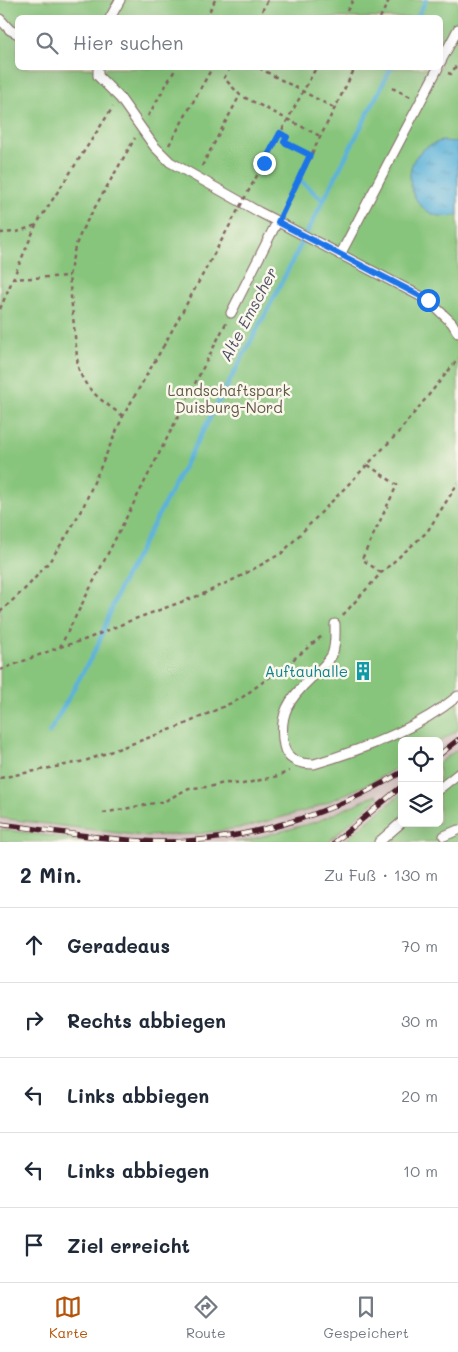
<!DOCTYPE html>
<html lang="de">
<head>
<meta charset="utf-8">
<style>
  :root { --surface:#fff; --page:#f6f6f7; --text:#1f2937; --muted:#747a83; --line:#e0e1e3; --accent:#b45309 }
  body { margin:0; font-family:Mali,sans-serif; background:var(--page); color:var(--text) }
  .controls { position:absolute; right:15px; bottom:15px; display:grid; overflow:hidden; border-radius:8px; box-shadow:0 5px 20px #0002 }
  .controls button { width:45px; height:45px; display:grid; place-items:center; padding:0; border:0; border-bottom:1px solid var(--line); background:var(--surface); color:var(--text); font:25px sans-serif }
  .stop { position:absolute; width:15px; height:15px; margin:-11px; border:4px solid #1a73e8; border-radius:50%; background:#fff }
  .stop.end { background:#1a73e8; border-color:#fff; box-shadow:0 1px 5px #0008 }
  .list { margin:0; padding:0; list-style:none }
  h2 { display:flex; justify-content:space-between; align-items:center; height:65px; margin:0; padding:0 20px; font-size:21px }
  h2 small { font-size:16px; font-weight:400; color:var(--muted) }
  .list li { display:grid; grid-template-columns:32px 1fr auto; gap:15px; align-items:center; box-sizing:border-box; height:75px; padding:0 20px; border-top:1px solid var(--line) }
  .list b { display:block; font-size:19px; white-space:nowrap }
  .list em { font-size:16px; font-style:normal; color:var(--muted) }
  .icon { flex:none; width:28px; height:28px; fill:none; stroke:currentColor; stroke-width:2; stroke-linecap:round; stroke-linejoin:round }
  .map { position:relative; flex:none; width:458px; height:842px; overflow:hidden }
  .search { position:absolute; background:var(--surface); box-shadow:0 5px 20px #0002; left:15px; right:15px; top:15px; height:55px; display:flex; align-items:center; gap:12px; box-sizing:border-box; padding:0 18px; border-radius:8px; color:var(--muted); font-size:19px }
  .sheet { height:440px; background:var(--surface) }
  nav { display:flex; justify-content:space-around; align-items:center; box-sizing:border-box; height:70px; border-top:1px solid var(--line); background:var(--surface); font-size:14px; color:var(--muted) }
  nav a { display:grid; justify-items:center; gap:2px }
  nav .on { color:var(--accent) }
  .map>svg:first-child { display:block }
  .railway { fill:#d1bfbe }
  .park { fill:#88c57b; stroke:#697253; fill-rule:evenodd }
  .water { fill:url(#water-ripples); stroke:#546882 }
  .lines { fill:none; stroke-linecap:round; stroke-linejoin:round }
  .stream { stroke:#5db2d9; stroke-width:4.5 }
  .service-casing { stroke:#846563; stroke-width:11 }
  .path { stroke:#846563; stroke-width:2.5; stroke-dasharray:4 4; stroke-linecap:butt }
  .service { stroke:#fff; stroke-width:9 }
  .rail-casing { stroke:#4a1f2b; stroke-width:5.5 }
  .rail { stroke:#fbf7ec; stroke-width:4; stroke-dasharray:11; stroke-linecap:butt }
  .path-bridge { stroke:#846563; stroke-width:2.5; stroke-dasharray:4 4; stroke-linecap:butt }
  .route { stroke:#1a73e8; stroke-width:6 }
  .labels { text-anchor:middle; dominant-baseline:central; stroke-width:5; stroke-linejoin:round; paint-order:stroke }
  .park-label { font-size:15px; fill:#605947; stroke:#fbf7ec }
  .culture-label { font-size:15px; fill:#0d838f; stroke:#fbf7ec; text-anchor:end }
  .water-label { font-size:16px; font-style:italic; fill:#515268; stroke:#fbf7ec }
</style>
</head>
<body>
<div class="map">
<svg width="458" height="842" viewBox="0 0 458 842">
  <defs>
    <pattern id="water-ripples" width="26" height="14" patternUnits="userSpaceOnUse" patternTransform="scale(1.25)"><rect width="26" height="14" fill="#5db2d9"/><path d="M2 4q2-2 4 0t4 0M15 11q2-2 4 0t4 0" fill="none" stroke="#4f90b0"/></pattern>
  </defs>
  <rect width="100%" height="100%" fill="#fbf7ec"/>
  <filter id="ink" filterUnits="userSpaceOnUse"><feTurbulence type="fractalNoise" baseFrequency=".02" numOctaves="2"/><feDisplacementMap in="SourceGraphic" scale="10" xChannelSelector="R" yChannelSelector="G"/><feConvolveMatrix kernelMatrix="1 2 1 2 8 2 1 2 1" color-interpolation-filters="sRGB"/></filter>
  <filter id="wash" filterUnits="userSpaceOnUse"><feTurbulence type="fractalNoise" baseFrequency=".0096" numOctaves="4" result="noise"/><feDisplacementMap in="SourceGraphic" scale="20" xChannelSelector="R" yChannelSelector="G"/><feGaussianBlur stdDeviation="1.12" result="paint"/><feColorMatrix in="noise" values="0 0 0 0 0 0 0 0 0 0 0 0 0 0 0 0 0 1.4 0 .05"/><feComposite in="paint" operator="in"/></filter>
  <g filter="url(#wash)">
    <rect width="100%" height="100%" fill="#efe6ca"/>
    <path class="railway" d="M458,730V749L439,763V742Z
      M402,765V793L343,842H328L376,795L316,822L248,840L234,842H94L0,829V818L142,836L197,834L246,827L312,809L370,783Z"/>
    <path class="park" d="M0,0H458V730L439,742L402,741V765L370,783L312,809L246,827L197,834L142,836L0,818ZM18,18H440V68H18Z
      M458,749V842H343L402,793V823H439V763Z
      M376,795L379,797L328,842H234L248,840L316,822Z
      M0,829L94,842H0Z"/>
    <path class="water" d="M441,141L458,142V215C450,217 443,217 435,215C411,207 402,173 418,154C425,147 432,144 441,141Z"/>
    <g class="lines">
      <path class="stream" d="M417,18L426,0
        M302,182L323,200
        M49,733L97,647L119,589L270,305L391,68"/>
    </g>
  </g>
  <g filter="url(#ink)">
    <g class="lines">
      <g class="service-casing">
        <path id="service" d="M110,18L120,0
          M0,19L10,30L18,34
          M440,63L458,29
          M98,68V76L120,98L154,146L170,162L259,212L428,300L452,323L458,333
          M340,255L438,68
          M231,313L277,222
          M335,624C335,634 336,645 332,655C327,664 319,671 311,678C289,699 278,714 284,746C287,761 301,764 314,764C365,749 417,729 458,696
          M439,789L458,774
          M444,836L458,830
          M379,842L402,822"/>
      </g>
      <path class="path" d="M206,18L215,0
        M258,18L268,0
        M343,18L353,0
        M380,18L389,0
        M230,68L224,78L240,95L320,136
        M259,68L334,108
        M448,73L451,74L458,63
        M392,88L411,97
        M148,116L176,68
        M280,133L287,137L284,142L310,155
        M169,145L212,68
        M202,166L240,95
        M283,211L355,68
        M0,233L17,232L36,225
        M12,279L69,276
        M0,309L36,225L113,107
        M123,416C104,402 85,391 78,367L69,276L75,247L83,228L135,138
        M368,465L397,485L362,559L381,573
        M0,612L28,586L49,562L68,534L84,505L123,416L163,347
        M343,615L381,573L427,532L458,483
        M60,647L87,639L132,620L203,594L241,576L282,553L397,434L458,359
        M0,670L60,647L226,323
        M0,778L85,761L183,725L240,699L299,655L323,635
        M103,813L165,801L189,788L209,787L224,783L243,784L278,776L289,771"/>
      <use href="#service" class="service"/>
      <g class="rail-casing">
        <path id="rail" d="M439,755L458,740
          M0,824C53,831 106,840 159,842C245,842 329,816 402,772
          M335,842L402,786"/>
      </g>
      <use href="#rail" class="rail"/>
      <path class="path-bridge" d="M163,347L316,68"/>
    </g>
  </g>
  <g class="lines" filter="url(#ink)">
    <path class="route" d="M264,163L280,133L287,137L284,142L310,155L278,222L428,300"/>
  </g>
  <defs>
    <g id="building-bare" transform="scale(1.5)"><path d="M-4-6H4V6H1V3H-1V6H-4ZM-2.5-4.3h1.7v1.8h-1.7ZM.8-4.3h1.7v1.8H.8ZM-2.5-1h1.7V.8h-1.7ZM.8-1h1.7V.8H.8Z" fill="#0f9aa8" stroke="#fbf7ec" stroke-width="2.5" paint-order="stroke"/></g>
  </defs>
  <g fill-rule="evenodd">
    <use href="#building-bare" x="363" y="671"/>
  </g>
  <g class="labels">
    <g class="park-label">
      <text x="229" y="390">Landschaftspark<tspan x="229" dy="17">Duisburg-Nord</tspan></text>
    </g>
    <g class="culture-label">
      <text x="348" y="671">Auftauhalle</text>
    </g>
    <g class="water-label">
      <text transform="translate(248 314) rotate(-62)">Alte Emscher</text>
    </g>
  </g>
</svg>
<div class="controls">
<button><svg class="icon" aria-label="locate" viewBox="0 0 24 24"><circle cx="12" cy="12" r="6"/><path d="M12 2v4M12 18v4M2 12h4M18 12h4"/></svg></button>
<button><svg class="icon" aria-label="layers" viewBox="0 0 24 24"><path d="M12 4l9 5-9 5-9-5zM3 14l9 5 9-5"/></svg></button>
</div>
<div class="stop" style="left:428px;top:300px"></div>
<div class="stop end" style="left:264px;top:163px"></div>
<div class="search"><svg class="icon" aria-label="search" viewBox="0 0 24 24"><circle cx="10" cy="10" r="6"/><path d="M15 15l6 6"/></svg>Hier suchen</div>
</div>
<section class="sheet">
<h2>2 Min.<small>Zu Fuß · 130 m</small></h2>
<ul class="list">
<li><svg class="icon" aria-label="ahead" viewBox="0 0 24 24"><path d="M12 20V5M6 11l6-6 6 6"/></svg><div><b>Geradeaus</b></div><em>70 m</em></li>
<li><svg class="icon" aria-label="right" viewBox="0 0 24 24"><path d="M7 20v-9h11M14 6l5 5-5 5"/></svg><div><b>Rechts abbiegen</b></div><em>30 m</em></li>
<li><svg class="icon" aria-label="left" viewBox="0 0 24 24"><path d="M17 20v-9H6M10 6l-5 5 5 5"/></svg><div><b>Links abbiegen</b></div><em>20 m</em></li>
<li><svg class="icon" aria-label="left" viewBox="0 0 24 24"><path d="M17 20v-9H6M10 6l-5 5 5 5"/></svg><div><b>Links abbiegen</b></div><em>10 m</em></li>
<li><svg class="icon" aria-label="arrive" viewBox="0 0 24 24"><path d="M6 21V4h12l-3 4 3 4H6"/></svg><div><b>Ziel erreicht</b></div></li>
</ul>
</section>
<nav>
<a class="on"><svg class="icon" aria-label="map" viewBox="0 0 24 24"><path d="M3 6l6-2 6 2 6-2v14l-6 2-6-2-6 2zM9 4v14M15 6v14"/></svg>Karte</a>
<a><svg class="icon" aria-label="directions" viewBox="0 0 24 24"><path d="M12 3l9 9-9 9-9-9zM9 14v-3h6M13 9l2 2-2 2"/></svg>Route</a>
<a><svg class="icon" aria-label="saved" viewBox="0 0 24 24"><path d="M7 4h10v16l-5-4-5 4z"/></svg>Gespeichert</a>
</nav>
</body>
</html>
